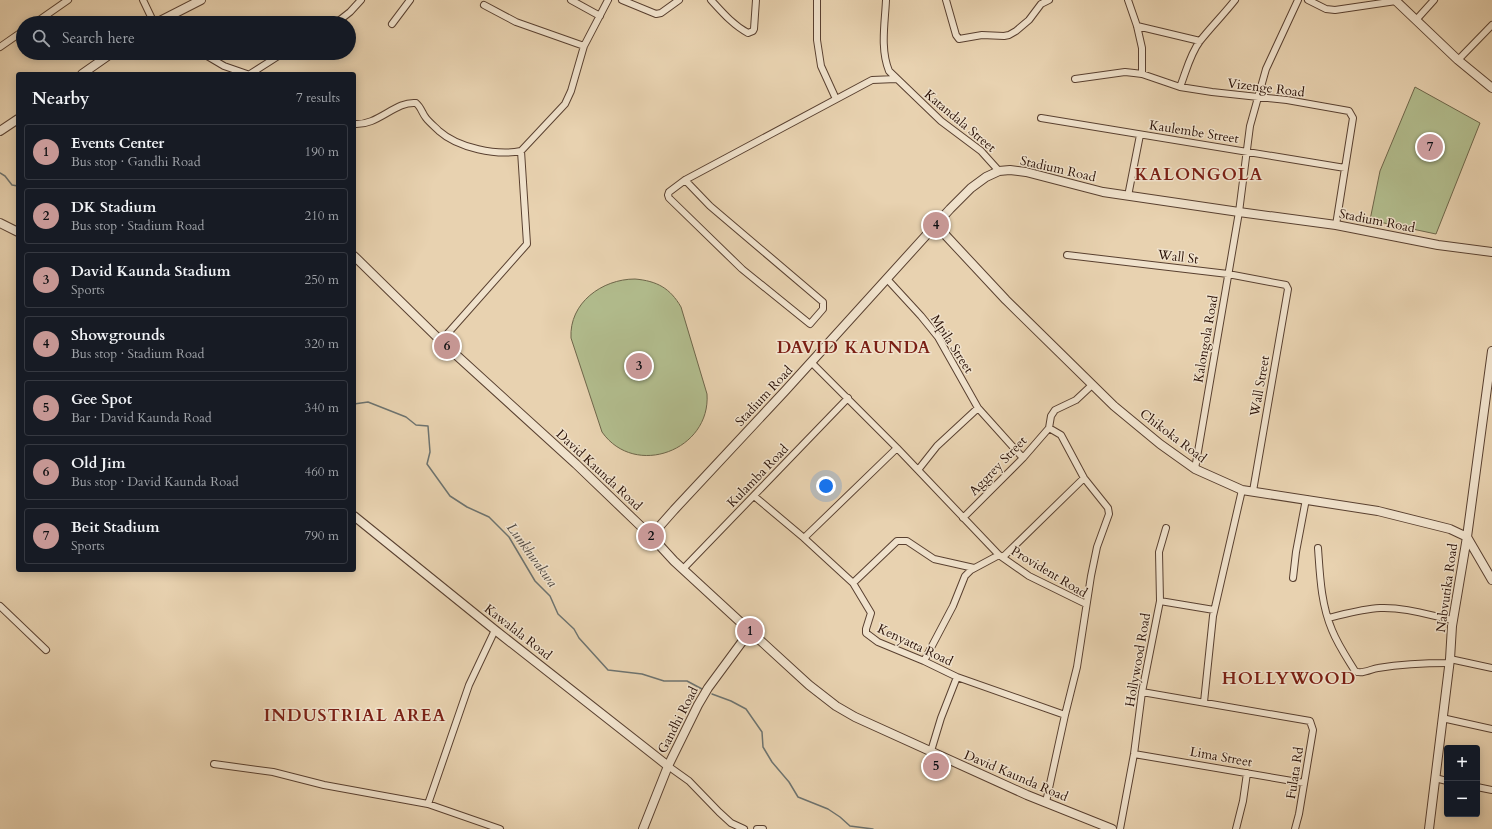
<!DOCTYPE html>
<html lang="en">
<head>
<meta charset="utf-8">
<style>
  :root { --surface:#171b24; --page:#242831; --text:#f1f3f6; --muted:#9ea1a6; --line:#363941; --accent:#c59692 }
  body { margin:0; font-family:Cardo,serif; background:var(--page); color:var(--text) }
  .controls { position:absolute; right:12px; bottom:12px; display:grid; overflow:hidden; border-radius:4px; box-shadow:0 2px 10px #0003 }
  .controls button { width:36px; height:36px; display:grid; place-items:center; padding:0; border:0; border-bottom:1px solid var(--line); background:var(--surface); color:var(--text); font:20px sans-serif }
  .you { position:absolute; left:826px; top:486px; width:14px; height:14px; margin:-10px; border:3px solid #fff; border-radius:50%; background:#1a73e8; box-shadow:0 0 0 6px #1a73e833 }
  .badge { display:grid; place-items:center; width:26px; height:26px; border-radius:50%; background:var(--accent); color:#111; font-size:13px; font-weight:700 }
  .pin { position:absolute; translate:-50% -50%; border:2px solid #fff; box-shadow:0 1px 4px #0006 }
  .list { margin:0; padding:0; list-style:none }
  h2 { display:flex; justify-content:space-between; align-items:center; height:52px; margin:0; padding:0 16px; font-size:17px }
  h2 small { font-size:13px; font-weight:400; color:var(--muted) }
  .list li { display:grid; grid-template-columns:26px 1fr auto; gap:12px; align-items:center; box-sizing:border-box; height:56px; margin:0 8px 8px; padding:0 8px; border:1px solid var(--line); border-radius:4px }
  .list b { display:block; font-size:15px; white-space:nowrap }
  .list p { margin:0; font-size:13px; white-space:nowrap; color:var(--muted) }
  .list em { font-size:13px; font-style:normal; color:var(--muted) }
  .icon { flex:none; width:22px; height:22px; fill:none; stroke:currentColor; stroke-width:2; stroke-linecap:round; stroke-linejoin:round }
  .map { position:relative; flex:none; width:1492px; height:829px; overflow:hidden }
  .search { position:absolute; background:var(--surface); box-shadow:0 2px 10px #0003; left:16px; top:16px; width:340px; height:44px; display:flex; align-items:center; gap:10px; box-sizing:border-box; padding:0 14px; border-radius:22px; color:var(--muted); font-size:15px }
  .panel { position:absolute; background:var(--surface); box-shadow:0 2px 10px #0003; left:16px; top:72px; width:340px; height:500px; border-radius:4px }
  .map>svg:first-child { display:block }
  .green { fill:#b2bd8e; stroke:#6e664a }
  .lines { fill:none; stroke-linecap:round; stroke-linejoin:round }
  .stream { stroke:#6d736f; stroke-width:1.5 }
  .minor-casing { stroke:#594030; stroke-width:8 }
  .tertiary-casing { stroke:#594030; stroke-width:10 }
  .minor { stroke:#f0e2cc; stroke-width:6 }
  .tertiary { stroke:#f0e2cc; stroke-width:8 }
  .labels { text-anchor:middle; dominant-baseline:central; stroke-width:3; stroke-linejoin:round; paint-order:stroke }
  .street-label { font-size:13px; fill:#291006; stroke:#f0e2cc }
  .water-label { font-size:14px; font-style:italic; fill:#514a43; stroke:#f0e2cc }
  .district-label { font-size:17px; font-weight:bold; letter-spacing:1px; fill:#7a1f14; stroke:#f0e2cc }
</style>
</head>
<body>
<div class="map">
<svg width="1492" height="829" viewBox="0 0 1492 829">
  <rect width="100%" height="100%" fill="#e8d2b0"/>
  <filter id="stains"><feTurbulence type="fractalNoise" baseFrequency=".005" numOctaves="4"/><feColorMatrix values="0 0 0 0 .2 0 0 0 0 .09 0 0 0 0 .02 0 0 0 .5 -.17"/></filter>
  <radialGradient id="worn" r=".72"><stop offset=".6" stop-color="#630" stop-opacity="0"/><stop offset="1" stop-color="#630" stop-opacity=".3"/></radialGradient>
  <path class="green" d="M1415,87L1480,123L1436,234L1370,220L1380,171Z
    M635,279C657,281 670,288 681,307L707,394C711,450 635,479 602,432L571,338C569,303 602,279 635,279Z"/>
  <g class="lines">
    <path class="stream" d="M0,173L5,176L12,185L18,186
      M354,404L368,402L406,417L416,425L428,426L430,452L427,464L450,496L467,507L489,517L509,537L535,581L550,596L558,614L574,629L579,638L608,670L642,674L664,681H687L702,689
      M712,694L731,701L746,709L762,732L763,747L772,762L789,782L798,797L828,809L840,817L850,826L873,829"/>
    <g class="minor-casing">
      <path id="minor" d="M143,0L154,23
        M571,0L600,16
        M622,0L656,14L661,13L679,0
        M711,0C722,12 733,25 748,33L753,31L754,29L756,0
        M817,0V40L821,66L836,99
        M886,0C885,23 880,49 889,71L941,121L981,151L999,171
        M946,0L956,35L959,39L982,35L1004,36L1009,35L1016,31L1029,20L1041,4L1049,0
        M1128,0L1137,26L1142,48V74
        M1308,0L1326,9L1335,10L1396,1
        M484,5L516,22L584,46
        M1416,20L1434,0
        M35,23L68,0
        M336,23L350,12L361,0
        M392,24L410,0
        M1137,26L1200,41
        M0,47L23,31
        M202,53L224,66L247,74
        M1458,60L1492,25
        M250,74L283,53
        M1075,79L1125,72L1134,73L1142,74L1180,87L1212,92L1287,100L1349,111L1353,118L1336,225
        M1180,87C1186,72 1190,54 1200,41C1211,27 1224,14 1235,0
        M1041,118L1345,168
        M354,124C378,126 395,101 416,103C421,107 422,113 426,118C430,123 435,127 439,131C458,148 497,156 521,151L565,104L571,91L584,46L608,0
        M685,180L710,206L823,302V309L810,324L742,269L669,198L668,195L669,192L685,180L872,80L896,79
        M1128,196L1140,135
        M1067,255L1228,274L1286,285L1288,289L1253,491
        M887,279L921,316L938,337L978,408L1023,458
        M441,341L527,244L521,151
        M811,362L897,448L999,555L1029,576L1086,604
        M1195,469L1239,212L1250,126L1266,69L1298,0
        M918,470L937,446L978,408
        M754,496L804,538L853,583L871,613L866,629V633L878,642L924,661L957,677L1065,715
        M963,518L1023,458L1049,428L1051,416L1055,410L1076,400L1092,385
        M804,538L897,448
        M1318,548C1320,576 1321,604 1332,630C1338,645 1347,658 1355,671C1361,675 1371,669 1378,668C1402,664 1426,663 1449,663
        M1003,557L1084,478
        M683,569L848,398
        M1293,578L1296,552L1306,499
        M853,583L897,541H907L934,559L974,568
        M1160,601L1214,610
        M0,606L46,650
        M1328,618C1345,614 1362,609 1380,608C1404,607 1429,615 1453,620
        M1450,659L1492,668
        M924,661L953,606L965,576L971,570L999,555
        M1142,692L1310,721L1313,730L1299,814L1295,829
        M1204,702L1213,616L1242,490
        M1442,718L1492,729
        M931,751L941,718L957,677
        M1134,754L1304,783
        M214,764L273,772L324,785L428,804L500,829
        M668,766L689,781L719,812L731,823L744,829
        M1435,778L1447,781
        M1477,787L1492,790
        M1046,802L1065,715L1077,667L1091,576L1097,547L1109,514L1108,508L1084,478L1061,435L1049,428
        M428,804L469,685L495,630
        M757,829H763
        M1120,829L1134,754L1142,692L1160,601L1159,552L1166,528
        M1236,829L1243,801L1247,773"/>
    </g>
    <g class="tertiary-casing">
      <path id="tertiary" d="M1395,0L1458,60L1492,88
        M156,23L201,0
        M82,74L112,53
        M0,131L18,119
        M0,223L18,232
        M936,225L1006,300L1114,406L1160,444L1195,469L1242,490L1378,511L1450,529L1467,537L1492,580
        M354,256L443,343L576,464L651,536L674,561L750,631L809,685L836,706L855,717L1027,795L1112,829
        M354,516L495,630L668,766
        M651,536L674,510L785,391L950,209L971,188L986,177L999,171L1010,170L1026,172L1103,192L1239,212L1336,225L1438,245L1492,252
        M643,829L668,766L698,705L708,688L750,631
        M1429,829L1450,659L1452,626L1467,537L1492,351"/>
    </g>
    <use href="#minor" class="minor"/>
    <use href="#tertiary" class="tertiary"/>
  </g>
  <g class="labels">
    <g class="street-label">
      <text transform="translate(1266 88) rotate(7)">Vizenge Road</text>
      <text transform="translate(960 121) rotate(40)">Katandala Street</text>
      <text transform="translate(1194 132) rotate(9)">Kaulembe Street</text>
      <text transform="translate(1058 169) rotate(13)">Stadium Road</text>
      <text transform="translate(1377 221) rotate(11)">Stadium Road</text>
      <text transform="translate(1178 257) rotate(7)">Wall St</text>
      <text transform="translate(1206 339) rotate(-80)">Kalongola Road</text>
      <text transform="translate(952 344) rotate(57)">Mpila Street</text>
      <text transform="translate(1260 386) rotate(-80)">Wall Street</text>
      <text transform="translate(764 396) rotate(-47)">Stadium Road</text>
      <text transform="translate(1173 436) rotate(37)">Chikoka Road</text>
      <text transform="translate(998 466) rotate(-46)">Aggrey Street</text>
      <text transform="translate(599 470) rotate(43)">David Kaunda Road</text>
      <text transform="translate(758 476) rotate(-46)">Kulamba Road</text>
      <text transform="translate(1049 572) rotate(31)">Provident Road</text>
      <text transform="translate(1447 588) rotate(-82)">Nabvutika Road</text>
      <text transform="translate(518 632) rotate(38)">Kawalala Road</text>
      <text transform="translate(915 645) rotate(25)">Kenyatta Road</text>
      <text transform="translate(1138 660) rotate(-80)">Hollywood Road</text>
      <text transform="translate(678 720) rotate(-63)">Gandhi Road</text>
      <text transform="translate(1221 757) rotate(10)">Lima Street</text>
      <text transform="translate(1295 773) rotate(-81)">Fulata Rd</text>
      <text transform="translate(1016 776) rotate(23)">David Kaunda Road</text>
    </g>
    <g class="water-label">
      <text transform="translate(532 555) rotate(54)">Lunkhwakwa</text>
    </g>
    <g class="district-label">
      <text x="1199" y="174">KALONGOLA</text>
      <text x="854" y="347">DAVID KAUNDA</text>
      <text x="1289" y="678">HOLLYWOOD</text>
      <text x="355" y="715">INDUSTRIAL AREA</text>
    </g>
  </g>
  <rect width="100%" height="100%" filter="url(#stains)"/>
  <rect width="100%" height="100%" fill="url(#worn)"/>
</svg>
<div class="controls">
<button>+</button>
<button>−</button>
</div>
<div class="you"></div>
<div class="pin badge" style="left:750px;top:631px">1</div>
<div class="pin badge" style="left:651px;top:536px">2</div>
<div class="pin badge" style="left:639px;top:366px">3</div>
<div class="pin badge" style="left:936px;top:225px">4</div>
<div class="pin badge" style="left:936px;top:766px">5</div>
<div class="pin badge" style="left:447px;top:346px">6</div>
<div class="pin badge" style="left:1430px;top:147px">7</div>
<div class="search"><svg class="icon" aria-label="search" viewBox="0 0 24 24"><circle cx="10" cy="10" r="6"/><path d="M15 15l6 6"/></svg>Search here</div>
<section class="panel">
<h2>Nearby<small>7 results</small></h2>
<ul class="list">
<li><span class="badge">1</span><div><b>Events Center</b><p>Bus stop · Gandhi Road</p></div><em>190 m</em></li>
<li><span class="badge">2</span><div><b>DK Stadium</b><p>Bus stop · Stadium Road</p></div><em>210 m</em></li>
<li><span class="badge">3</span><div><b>David Kaunda Stadium</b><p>Sports</p></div><em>250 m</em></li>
<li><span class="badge">4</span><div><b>Showgrounds</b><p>Bus stop · Stadium Road</p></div><em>320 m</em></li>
<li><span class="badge">5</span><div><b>Gee Spot</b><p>Bar · David Kaunda Road</p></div><em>340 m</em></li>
<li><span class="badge">6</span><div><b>Old Jim</b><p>Bus stop · David Kaunda Road</p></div><em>460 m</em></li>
<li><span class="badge">7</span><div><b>Beit Stadium</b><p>Sports</p></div><em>790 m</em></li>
</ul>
</section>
</div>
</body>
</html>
